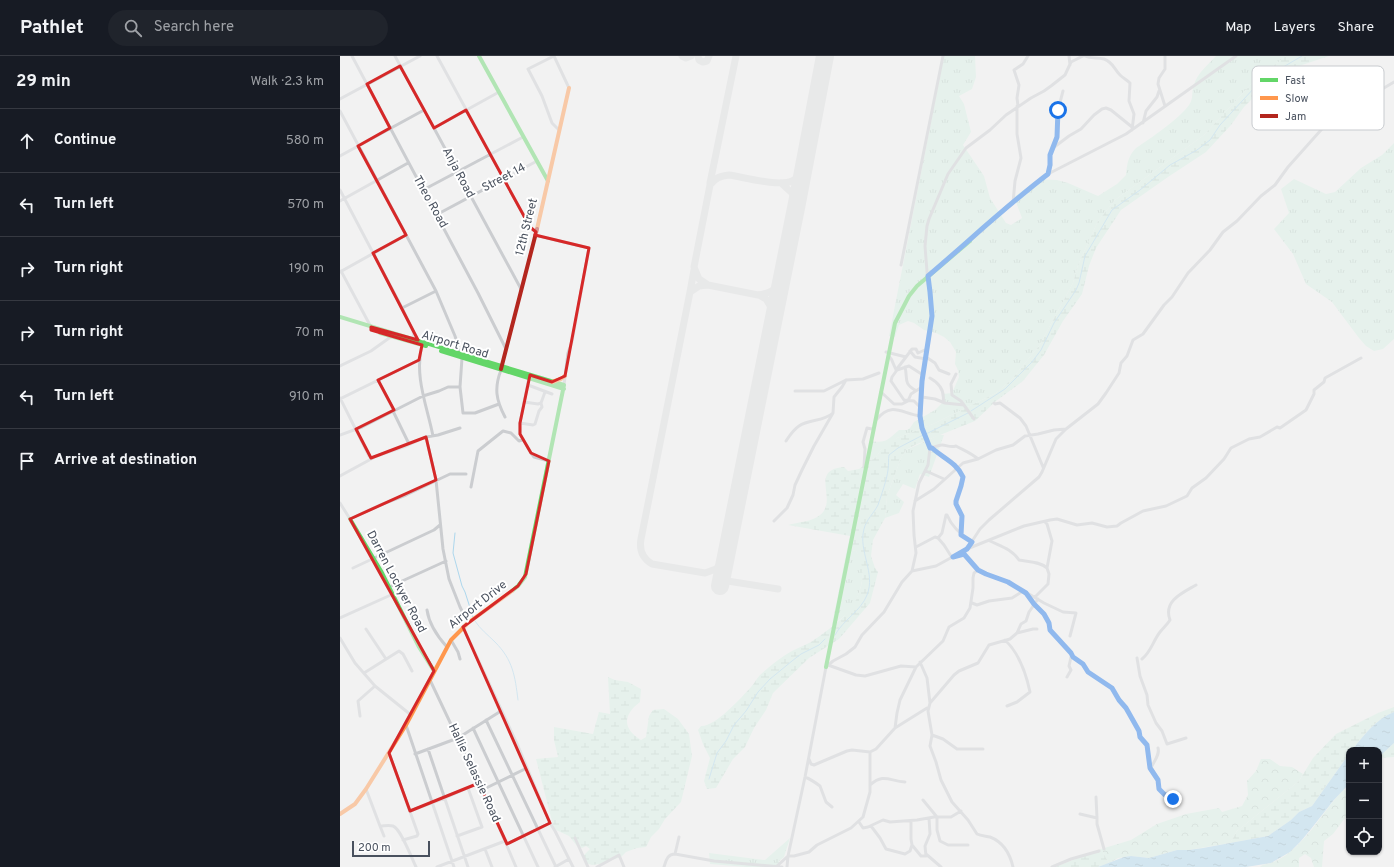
<!DOCTYPE html>
<html lang="en">
<head>
<meta charset="utf-8">
<style>
  :root { --surface:#171b24; --page:#20242c; --text:#f1f3f6; --muted:#9ea1a6; --line:#363941 }
  body { margin:0; font-family:Overpass,sans-serif; background:var(--page); color:var(--text) }
  .controls { position:absolute; right:12px; bottom:12px; display:grid; overflow:hidden; border-radius:8px; box-shadow:0 1px 3px #0004 }
  .controls button { width:36px; height:36px; display:grid; place-items:center; padding:0; border:0; border-bottom:1px solid var(--line); background:var(--surface); color:var(--text); font:20px sans-serif }
  .scale { position:absolute; left:12px; bottom:10px; width:78px; box-sizing:border-box; padding-left:4px; border:2px solid #49515e; border-top:0; font-size:11px; line-height:14px; white-space:nowrap; color:#49515e; -webkit-text-stroke:3px #fff; paint-order:stroke }
  .stop { position:absolute; width:12px; height:12px; margin:-9px; border:3px solid #1a73e8; border-radius:50%; background:#fff }
  .stop.end { background:#1a73e8; border-color:#fff; box-shadow:0 1px 4px #0008 }
  .list { margin:0; padding:0; list-style:none }
  h2 { display:flex; justify-content:space-between; align-items:center; height:52px; margin:0; padding:0 16px; font-size:17px }
  h2 small { font-size:13px; font-weight:400; color:var(--muted) }
  .list li { display:grid; grid-template-columns:26px 1fr auto; gap:12px; align-items:center; box-sizing:border-box; height:64px; padding:0 16px; border-top:1px solid var(--line) }
  .list b { display:block; font-size:15px; white-space:nowrap }
  .list em { font-size:13px; font-style:normal; color:var(--muted) }
  .icon { flex:none; width:22px; height:22px; fill:none; stroke:currentColor; stroke-width:2; stroke-linecap:round; stroke-linejoin:round }
  .map { position:relative; flex:none; width:1054px; height:811px; overflow:hidden }
  header { display:flex; align-items:center; gap:24px; box-sizing:border-box; height:56px; padding:0 20px; background:var(--surface); border-bottom:1px solid var(--line) }
  header strong { font-size:19px }
  nav { display:flex; gap:22px; margin-inline-start:auto; font-size:14px }
  .search { width:280px; height:36px; background:var(--page); display:flex; align-items:center; gap:10px; box-sizing:border-box; padding:0 14px; border-radius:22px; color:var(--muted); font-size:15px }
  main { display:flex }
  aside { flex:1; background:var(--surface) }
  .map>svg:first-child { display:block }
  .grass { fill:url(#grass-tufts) }
  .forest { fill:url(#forest-crowns) }
  .wetland { fill:url(#wetland-marsh) }
  .water { fill:url(#water-ripples) }
  .lines { fill:none; stroke-linecap:round; stroke-linejoin:round }
  .stream { stroke:#add7ed; stroke-width:1 }
  .taxiway { stroke:#dcddde; stroke-width:7 }
  .runway { stroke:#dcddde; stroke-width:18 }
  .street { stroke:#cbcdd0; stroke-width:3 }
  .fast { stroke:#63d668; stroke-width:4 }
  .slow { stroke:#ff974d; stroke-width:4 }
  .jam { stroke:#b3261e; stroke-width:4 }
  .route { stroke:#1a73e8; stroke-width:5 }
  .marked { fill:none; stroke:#d62828; stroke-width:3; stroke-linejoin:round }
  .labels { text-anchor:middle; dominant-baseline:central; stroke-width:4; stroke-linejoin:round; paint-order:stroke }
  .street-label { font-size:12px; fill:#49515e; stroke:#fff }
  .key { fill:#fff; stroke:#c8cbcf; stroke-width:1 }
  .key-label { font-size:11px; fill:#49515e }
</style>
</head>
<body>
<header>
<strong>Pathlet</strong>
<div class="search"><svg class="icon" aria-label="search" viewBox="0 0 24 24"><circle cx="10" cy="10" r="6"/><path d="M15 15l6 6"/></svg>Search here</div>
<nav><a>Map</a><a>Layers</a><a>Share</a></nav>
</header>
<main>
<aside>
<h2>29 min<small>Walk · 2.3 km</small></h2>
<ul class="list">
<li><svg class="icon" aria-label="ahead" viewBox="0 0 24 24"><path d="M12 20V5M6 11l6-6 6 6"/></svg><div><b>Continue</b></div><em>580 m</em></li>
<li><svg class="icon" aria-label="left" viewBox="0 0 24 24"><path d="M17 20v-9H6M10 6l-5 5 5 5"/></svg><div><b>Turn left</b></div><em>570 m</em></li>
<li><svg class="icon" aria-label="right" viewBox="0 0 24 24"><path d="M7 20v-9h11M14 6l5 5-5 5"/></svg><div><b>Turn right</b></div><em>190 m</em></li>
<li><svg class="icon" aria-label="right" viewBox="0 0 24 24"><path d="M7 20v-9h11M14 6l5 5-5 5"/></svg><div><b>Turn right</b></div><em>70 m</em></li>
<li><svg class="icon" aria-label="left" viewBox="0 0 24 24"><path d="M17 20v-9H6M10 6l-5 5 5 5"/></svg><div><b>Turn left</b></div><em>910 m</em></li>
<li><svg class="icon" aria-label="arrive" viewBox="0 0 24 24"><path d="M6 21V4h12l-3 4 3 4H6"/></svg><div><b>Arrive at destination</b></div></li>
</ul>
</aside>
<div class="map">
<svg width="1054" height="811" viewBox="0 0 1054 811">
  <defs>
    <pattern id="grass-tufts" width="24" height="20" patternUnits="userSpaceOnUse"><rect width="24" height="20" fill="#d7f0e4"/><path d="M3 7l-1-3M5 7V3M7 7l1-3M15 17l-1-3M17 17v-4M19 17l1-3" fill="none" stroke="#bad0c6"/></pattern>
    <pattern id="forest-crowns" width="20" height="18" patternUnits="userSpaceOnUse"><rect width="20" height="18" fill="#d7f0e4"/><path d="M2 6a3 3 0 1 1 6 0M12 15a3 3 0 1 1 6 0" fill="none" stroke="#bad0c6"/></pattern>
    <pattern id="wetland-marsh" width="20" height="14" patternUnits="userSpaceOnUse"><rect width="20" height="14" fill="#d7f0e4"/><path d="M1 5h8M5 5V1M11 12h8M15 12V8" fill="none" stroke="#bad0c6"/></pattern>
    <pattern id="water-ripples" width="26" height="14" patternUnits="userSpaceOnUse"><rect width="26" height="14" fill="#add7ed"/><path d="M2 4q2-2 4 0t4 0M15 11q2-2 4 0t4 0" fill="none" stroke="#8fb1c3"/></pattern>
  </defs>
  <rect width="100%" height="100%" fill="#f2f2f2"/>
  <path class="grass" d="M604,0H635L636,21L632,33L619,40L624,48L631,76L623,89L644,120L650,142L666,167L671,169L682,162L674,141L698,123L717,124L728,127L758,140L777,128L786,119C787,108 788,100 796,92C810,83 840,62 849,49C854,42 851,36 854,29C857,17 868,9 876,0H946L914,25L864,79L775,144L758,165L738,209L733,227L699,290L672,323L656,337L593,368L557,382L541,394L536,401L525,409L529,385C547,387 546,385 559,374H567L570,372L574,366L595,354L602,347L603,338L612,337L619,321L618,314L615,308L616,296L610,286L604,281L596,277L584,274L574,267L568,265L559,269L555,281L549,280Z
    M1054,87V283L1043,293L1034,295L1026,290L1019,282L992,246L966,228L953,198L934,173L949,157L941,133L954,123L986,138L995,136L1021,112L1042,99Z
    M599,379H604L589,421L580,418L575,433L563,428L556,439L564,446L559,457L545,462L547,440L561,402L566,394Z
    M507,493L516,495C518,499 521,502 522,506C525,520 520,538 513,551C508,558 499,564 492,569Z
    M450,782L444,801L439,805V811H407L370,808L369,797L425,804Z"/>
  <path class="forest" d="M921,703H930L940,710L952,711L963,718L959,725L897,775L890,787L849,794H837L809,802L791,800L778,802L769,807L761,793L791,784L817,768L846,758L879,752L882,756L902,750L908,739L907,725L916,715Z
    M1003,734L1009,735V758H1008L993,778L984,785L982,811H974L971,802L965,798L959,802V811H920C924,807 926,809 931,807C937,805 945,800 950,796C971,779 985,753 1003,734Z"/>
  <path class="wetland" d="M946,0H989L950,13L933,22L904,51L891,69L866,96L828,121L781,154L756,192L749,210L742,238L723,265L704,299L683,325L656,345L635,365L575,389L566,394L561,402L547,440L545,462L533,484L531,500L535,512L538,516L530,547L499,583L469,602L433,637L426,654L414,672L405,691L393,703L376,732L367,733L364,725L370,702L363,688L358,674L361,670C375,671 401,642 411,631C414,628 416,623 420,619C429,611 441,601 452,595C458,592 465,589 471,586C482,579 507,560 513,550C523,532 527,513 516,495L507,493L510,480L448,469C458,466 472,466 480,459C499,444 468,414 504,411L508,415L519,413L536,401L541,394L548,387L557,382L593,368L656,337L672,323L699,290L733,227L738,209L758,165L775,144L864,79L914,25Z
    M268,621L275,624L288,626L301,633L300,646C283,659 282,672 301,684L306,681L309,660L313,654L324,653L338,663L349,678L352,700L341,746L325,763L319,773L311,781L306,791L297,792L286,796L281,801L260,808L252,809L246,807L243,800L250,793L246,790L242,792L237,790L229,780L214,773L196,703L218,701L214,684V671L253,678L259,656L270,658Z
    M1054,651V656C1036,663 1024,679 1012,694H1009V698L972,750L959,756L951,764L928,780L890,787L897,775L959,725L973,702L996,678L1038,657Z
    M1054,687V701L1039,702V701Z
    M761,793L769,807L758,811H715Z"/>
  <path class="water" d="M1054,656V687L1039,701V694H1012C1024,679 1036,663 1054,656Z
    M1009,698V728L993,745L971,773L961,785L950,796L931,807L906,811H758L784,801L791,800L809,802L837,794H849L863,792L928,780L951,764L959,756L972,750Z"/>
  <g class="lines">
    <path class="stream" d="M631,355L665,333L692,306L701,294L714,267L736,234L739,227L745,200L772,154L800,134L830,109L857,94L870,84L880,69L915,31L921,28L933,17L962,0
      M586,378L628,357
      M115,477L113,497L122,530L125,536L133,561
      M135,565C140,573 148,579 155,586C173,604 175,620 178,644
      M495,579C503,564 521,555 527,539C536,517 518,495 524,473C526,464 534,457 538,449C541,440 547,423 548,414C549,408 548,404 549,399L558,392L583,379
      M369,723L377,697L386,685L394,669L406,655L418,636L430,623L452,605L461,598L479,589L485,583"/>
    <path class="taxiway" d="M342,0L346,2L351,0
      M358,0L359,4L363,6L367,5L369,0
      M370,127L396,0
      M441,127L452,137L457,147
      M368,229L359,223L354,211L370,129C375,122 380,120 389,119C403,121 439,131 452,125C457,123 460,118 463,114
      M350,236L354,214
      M419,239L426,243L435,258
      M384,506L376,513L365,517L312,508C302,502 299,494 301,483L350,236L359,230L368,229L418,239C428,238 434,235 440,228
      M381,524L438,533"/>
    <path class="runway" d="M380,530L457,147L485,0"/>
    <path class="street" d="M12,0L138,237L166,293
      M55,0L181,233
      M97,0L190,171L196,176
      M214,0L188,13L202,40L212,67L219,74
      M214,0L229,32
      M729,0L730,9
      M745,0C751,3 757,1 764,3C773,6 774,13 780,19C783,22 787,24 790,27L789,45L794,58L792,74
      M0,43L80,0
      M678,50L677,42L679,29L674,14L683,8L688,0
      M825,50L818,28L819,22L825,13V0
      M0,55L96,235L115,280L119,293L117,297
      M803,67L806,55L817,41L819,35
      M94,72L159,36
      M713,92L729,80L741,73L754,59L762,53L766,52L771,54L792,71
      M0,100L84,54
      M708,118L711,109L710,99L717,81L718,54L723,35
      M0,134L62,252L73,275L74,283
      M83,134L183,81
      M0,145L68,107
      M673,147L675,125L681,102L677,78V50
      M96,159L197,105
      M195,179L249,192L232,286L228,297L224,329
      M630,185L664,153L708,118L786,78L896,0
      M561,209L603,0
      M1,215L31,271V274
      M0,216L66,179
      M62,252L96,235
      M82,289C74,320 87,350 93,380
      M570,295L575,301L586,303
      M546,296L566,301L572,293H576L578,297L587,293
      M549,300C554,305 553,311 557,314L569,310L583,319
      M586,301L595,307L599,314L609,318
      M122,302L120,331L123,357H135L159,348
      M0,310L31,295L52,280
      M565,311C568,323 563,327 575,334
      M161,314C154,332 156,344 165,361
      M556,314L566,301
      M557,314L552,321L551,325L564,344L574,345L581,352
      M616,318L611,328L612,339L621,345L634,363
      M189,322L180,367V378L191,397L194,401L209,405
      M590,322C599,327 605,335 603,346
      M38,324L54,355
      M188,329L212,338
      M455,335H484L506,324L523,323L539,317
      M541,336L554,348H562L568,345L571,338L582,331
      M582,341L595,343L605,347L624,349
      M0,342L29,400L31,402L66,390L86,381L98,379L120,372
      M0,343L79,304
      M184,346L198,348L201,347
      M654,347L655,348L660,347L680,362L686,370L703,411
      M53,355L69,388
      M537,363C552,345 562,358 581,360
      M180,367L193,369L195,368L199,355L202,351L201,347L205,336
      M0,379L22,371L83,340L99,335L108,331H120
      M86,381L96,424L103,493L109,523L120,551L128,567
      M446,385C450,379 453,374 459,370C469,363 483,366 493,357L494,341L502,331L506,324
      M591,392C595,391 598,389 602,389C607,389 610,392 616,390C623,394 631,397 638,403
      M592,392L604,402L614,408L623,421L616,445V448L622,460L621,479
      M524,411L525,393L523,386L527,372L532,373
      M586,415L604,423
      M0,420L33,402
      M131,431L138,395L163,375L171,377L179,385L182,384
      M575,445L594,433L623,407L638,403L656,394L673,389L685,380L698,378L714,374L726,373
      M0,447L10,463L40,449L66,439L110,418H126
      M606,459L602,477L598,482L604,489L611,500L613,501L624,498L638,514L646,518L669,526L704,547L723,556L736,557L730,580
      M607,459C612,471 621,479 632,486
      M434,465L447,452L453,439L455,429L462,414L474,390L493,357
      M650,485C660,490 672,493 679,504C688,506 699,505 707,512
      M576,491L595,481L598,482
      M627,493L684,470L710,464L717,463L737,469L752,467L767,471L777,470L781,467L803,455L826,450L847,440L852,432L866,422L884,403L891,392L909,383L920,381L937,371L940,372L966,354L974,338V334L984,326L985,322L1021,302
      M13,512L94,474L100,469
      M572,515L576,497L574,479L573,455L579,427L588,409L590,392L582,372L581,360L583,319L592,260L590,236L588,228L585,190L587,170L589,163L608,118L626,92L650,74L666,59L691,42L704,35L711,30L725,19L731,6L743,0
      M49,531L106,505
      M686,537L694,549L704,558L709,567L710,574L731,597L733,601L743,608L748,616L772,632L779,644L786,652L799,675L800,681L807,689L810,709L818,724L819,733L825,739H830L833,743
      M695,541L708,528L709,518L707,512L712,485L707,468L705,466
      M632,547L637,549L649,545L672,542L683,535
      M87,554C89,568 97,580 107,591
      M0,562L53,538
      M123,571L178,690L210,767L215,775L233,811
      M26,573L46,603
      M677,577L681,568L686,565L689,556L698,543
      M0,582L15,607L35,630L71,659
      M111,584L118,596L120,603
      M665,584C679,597 686,617 690,636L677,646L667,650
      M797,602L800,620L807,639L808,649L816,667L822,675L827,688L846,682
      M802,603C811,596 813,585 820,576C823,572 827,569 830,564C823,545 842,537 856,529
      M580,606L587,622L590,647L588,655L592,679L590,690L596,706L601,724L612,746L628,764L637,778C641,780 646,780 650,781C663,786 670,798 673,811
      M488,609L516,619L525,620L561,610L576,611
      M24,617L59,595L63,598L72,615
      M727,621L731,614L729,610L731,601
      M90,624L152,755L176,811
      M590,647L614,619L619,615L638,607L649,589L670,583L677,577L693,573H697
      M20,660L18,645L35,630
      M146,664L216,811
      M66,669L114,811
      M133,672L198,811
      M555,672L587,652
      M592,679L603,683L617,693H643
      M88,693L128,811
      M49,697L78,778L77,780L63,784
      M75,698L118,682L161,655
      M469,703L471,708L474,709L507,695L512,694L530,696
      M811,712C814,705 820,699 818,692
      M465,721C470,723 476,727 480,730L486,746L492,751
      M530,729C544,717 549,725 565,726
      M26,733L40,770C44,770 49,769 53,770C61,773 72,803 76,811
      M142,734L187,712
      M756,741L757,762
      M583,744L597,761V774L600,785L608,789H628
      M70,755L105,742L139,727
      M740,758L757,762V768L764,793
      M571,765V783L572,789L581,800H586L585,790L590,778L589,762
      M519,766L523,772L528,771L543,764L550,766L577,764L594,761H611L621,755
      M40,770L44,780
      M531,770L540,782L546,793L565,798L570,795L572,789
      M117,780L142,771L128,732
      M235,782L248,811
      M167,788L210,767
      M145,793L152,811
      M335,798L339,781
      M586,798L601,811
      M437,810L448,800L465,721L486,611L493,605L506,598L515,591L522,579L544,556L562,526L572,515L596,510L627,493L640,473L649,464L699,421L702,416L716,383L726,373L758,348L766,337L779,317L781,307L787,300L793,284L803,278L824,249L832,241L848,217L870,194L883,176L897,165L921,140L935,129L948,111L981,74L985,70L1007,60L1032,39L1054,26
      M97,811L165,785
      M215,811L229,803
      M257,811L279,799L284,811
      M324,811C326,805 327,798 335,798L374,805L442,811
      M447,811L448,800H454L469,796L477,789L511,772L523,761L530,736V696L536,693L555,672L557,657L560,644L576,611L603,585L609,571L624,562L630,552L633,532V522L634,517L638,514
      M712,811L731,803L759,795"/>
    <path class="fast" d="M139,0L208,125
      M0,261L224,329L185,521L178,530L172,535
      M40,277L86,290
      M101,295L224,333
      M10,463L41,515L79,591L94,615
      M486,611L555,267L569,240L577,230L630,185"/>
    <path class="slow" d="M197,173L229,32
      M212,326L221,323L225,320
      M0,758L15,748L26,733L66,669L111,584L128,567L172,535"/>
    <path class="jam" d="M161,313L197,173"/>
  </g>
  <g class="lines">
    <path class="route" d="M718,54L717,81L710,99V109L708,118C666,150 628,186 588,220L590,236L592,260L582,325L580,360L582,372L590,392H592C603,402 617,407 623,421L621,430L616,445V448L622,460L621,479L632,486L627,493L613,501L624,498L638,514L646,518L668,526L686,537L694,548L704,558L709,567L710,574L731,597L733,601L743,608L748,616L772,632L779,644L786,652L799,675L800,681L807,689L810,712L818,724L819,733L825,739H830L833,743"/>
  </g>
  <path d="M0 0H1054V811H0ZM60,10L94,72L126,54L190,171L196,176L195,179L249,192L225,320L212,326L190,319L180,367V378L191,397L209,405L186,518L178,530L123,571L210,767L167,788L139,727L70,755L49,697L94,615L10,463L96,424L86,381L31,402L16,373L54,354L38,324L79,304L82,289L31,274V271L78,284L33,197L66,179L18,90L50,72L27,28Z" fill="#f2f2f2" fill-opacity=".55" fill-rule="evenodd"/>
  <path class="marked" d="M60,10L94,72L126,54L190,171L196,176L195,179L249,192L225,320L212,326L190,319L180,367V378L191,397L209,405L186,518L178,530L123,571L210,767L167,788L139,727L70,755L49,697L94,615L10,463L96,424L86,381L31,402L16,373L54,354L38,324L79,304L82,289L31,274V271L78,284L33,197L66,179L18,90L50,72L27,28Z"/>
  <g class="labels">
    <g class="street-label">
      <text transform="translate(118 117) rotate(62)">Anja Road</text>
      <text transform="translate(164 122) rotate(-28)">Street 14</text>
      <text transform="translate(90 146) rotate(61)">Theo Road</text>
      <text transform="translate(187 171) rotate(-76)">12th Street</text>
      <text transform="translate(115 289) rotate(17)">Airport Road</text>
      <text transform="translate(56 526) rotate(62)">Darren Lockyer Road</text>
      <text transform="translate(138 549) rotate(-38)">Airport Drive</text>
      <text transform="translate(134 717) rotate(65)">Hallie Selassie Road</text>
    </g>
  </g>
  <rect x="912" y="10" width="132" height="64" rx="6" class="key"/>
  <rect x="920" y="22" width="18" height="4" fill="#63d668"/>
  <rect x="920" y="40" width="18" height="4" fill="#ff974d"/>
  <rect x="920" y="58" width="18" height="4" fill="#b3261e"/>
  <g class="key-label">
    <text x="945" y="28">Fast</text>
    <text x="945" y="46">Slow</text>
    <text x="945" y="64">Jam</text>
  </g>
</svg>
<div class="controls">
<button>+</button>
<button>−</button>
<button><svg class="icon" aria-label="locate" viewBox="0 0 24 24"><circle cx="12" cy="12" r="6"/><path d="M12 2v4M12 18v4M2 12h4M18 12h4"/></svg></button>
</div>
<div class="scale">200 m</div>
<div class="stop" style="left:718px;top:54px"></div>
<div class="stop end" style="left:833px;top:743px"></div>
</div>
</main>
</body>
</html>
